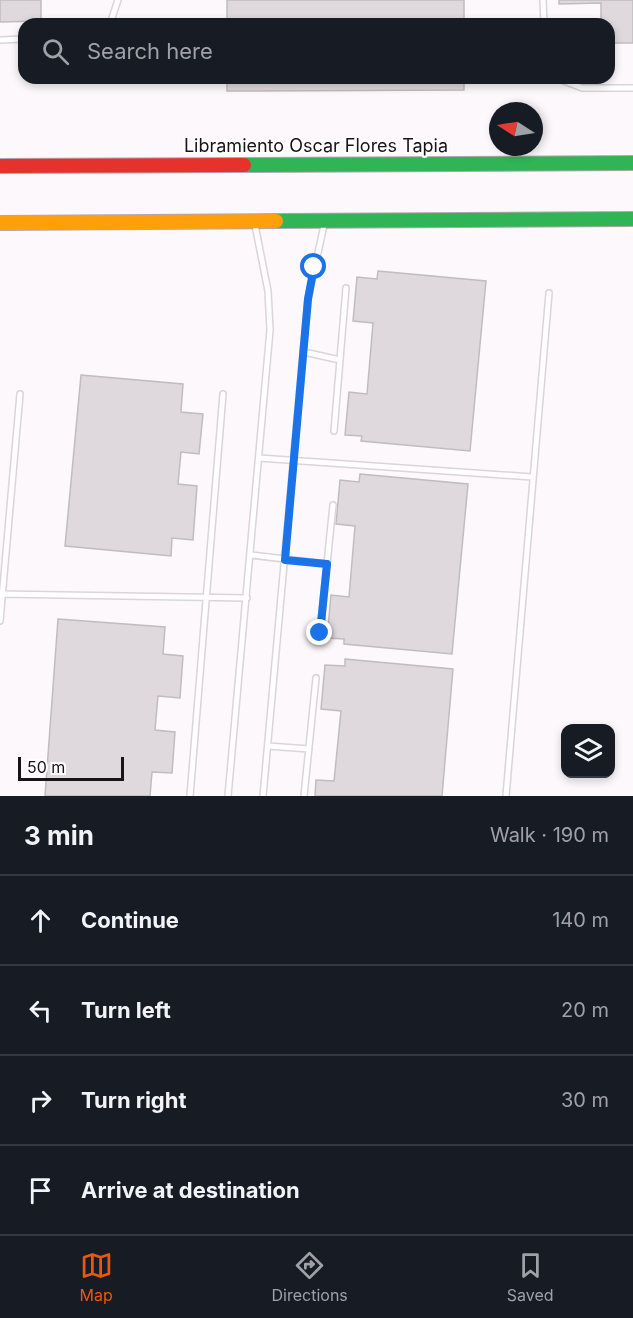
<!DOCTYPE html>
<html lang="en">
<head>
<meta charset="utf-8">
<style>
  :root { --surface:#171b24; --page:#242831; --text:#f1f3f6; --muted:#9ea1a6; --line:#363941; --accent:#ea580c }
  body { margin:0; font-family:Inter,sans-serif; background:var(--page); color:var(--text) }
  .controls { position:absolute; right:18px; bottom:18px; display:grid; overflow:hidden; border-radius:12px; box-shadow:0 3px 9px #0003 }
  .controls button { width:54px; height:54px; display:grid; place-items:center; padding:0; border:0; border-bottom:2px solid var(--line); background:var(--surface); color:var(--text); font:30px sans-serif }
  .compass { position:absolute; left:489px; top:102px; width:54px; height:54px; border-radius:50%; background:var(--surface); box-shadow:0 3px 9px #0003; rotate:282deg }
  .scale { position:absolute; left:18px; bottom:15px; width:106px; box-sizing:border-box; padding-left:6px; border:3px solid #191217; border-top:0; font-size:16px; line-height:21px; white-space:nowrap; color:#191217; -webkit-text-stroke:4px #fff; paint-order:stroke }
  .stop { position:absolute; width:18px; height:18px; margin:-14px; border:4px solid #1a73e8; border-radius:50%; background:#fff }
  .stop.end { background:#1a73e8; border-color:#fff; box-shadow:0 2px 6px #0008 }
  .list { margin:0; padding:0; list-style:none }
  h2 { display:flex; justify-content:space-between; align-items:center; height:78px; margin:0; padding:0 24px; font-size:26px }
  h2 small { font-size:20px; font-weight:400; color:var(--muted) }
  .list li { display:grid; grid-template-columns:39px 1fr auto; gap:18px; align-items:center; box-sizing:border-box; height:90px; padding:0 24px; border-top:2px solid var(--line) }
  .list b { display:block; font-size:22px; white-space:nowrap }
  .list em { font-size:20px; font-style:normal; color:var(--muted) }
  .icon { flex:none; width:33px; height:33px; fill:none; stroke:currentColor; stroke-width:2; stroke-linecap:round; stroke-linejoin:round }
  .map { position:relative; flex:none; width:633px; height:796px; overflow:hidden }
  .search { position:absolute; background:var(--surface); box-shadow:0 3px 9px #0003; left:18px; right:18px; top:18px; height:66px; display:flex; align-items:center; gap:15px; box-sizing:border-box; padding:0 21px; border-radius:18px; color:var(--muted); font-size:22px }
  .sheet { height:438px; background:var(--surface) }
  nav { display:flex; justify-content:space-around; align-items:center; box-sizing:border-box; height:84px; border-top:2px solid var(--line); background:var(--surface); font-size:16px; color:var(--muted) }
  nav a { display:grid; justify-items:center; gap:3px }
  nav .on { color:var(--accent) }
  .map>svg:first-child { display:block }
  .building { fill:#dfd8dd; stroke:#c1bcc0; stroke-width:1.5 }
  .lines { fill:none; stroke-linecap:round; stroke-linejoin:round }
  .lane-casing { stroke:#dbd4d9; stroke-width:8 }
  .fast-casing { stroke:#b3a7b1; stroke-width:16 }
  .slow-casing { stroke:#b3a7b1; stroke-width:16 }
  .jam-casing { stroke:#b3a7b1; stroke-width:16 }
  .lane { stroke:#fffeff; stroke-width:5 }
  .fast { stroke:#30b455; stroke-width:14 }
  .slow { stroke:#ff9f0a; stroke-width:14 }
  .jam { stroke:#e5322d; stroke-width:14 }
  .route { stroke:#1a73e8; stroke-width:8 }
  .labels { text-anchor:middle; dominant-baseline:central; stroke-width:4.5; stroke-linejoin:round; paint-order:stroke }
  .street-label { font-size:18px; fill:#191217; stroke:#fff }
</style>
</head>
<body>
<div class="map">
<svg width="633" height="796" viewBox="0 0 633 796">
  <rect width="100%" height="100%" fill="#fdf8fc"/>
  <path class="building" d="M0,0H41V21L0,22Z
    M227,0H464V24H227Z
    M559,0H633V43H609V24H601V3L559,4Z
    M227,78H464V90L227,91Z
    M378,271L486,281L470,451L361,441L362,436L345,435L349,392L367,394L373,323L353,321L357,277L377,279Z
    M81,375L183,384L181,412L203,414L199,454L181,452L178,484L197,486L193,540L172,538L171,556L65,546Z
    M360,474L468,484L452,654L344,644V639L327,638L331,595L349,597L355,526L336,524L340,480L359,482Z
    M58,619L165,627L163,654L183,656L180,698L158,696L155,730L175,732L172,773L152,772L150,796H45Z
    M345,659L453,669L442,796H315L316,780L334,781L341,711L321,709L325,665L345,666Z"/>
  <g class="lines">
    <g class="lane-casing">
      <path id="lane" d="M543,0L544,24
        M110,24L118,0
        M0,40L24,39
        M556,78L582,88H633
        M304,352L340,360
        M334,431L346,288
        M259,458L532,477
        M251,555L327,564
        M0,594L247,598
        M0,621L20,394
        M320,633L333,505
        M268,746L309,749
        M190,796L223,394
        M228,796L270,330L268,291L255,225
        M263,796L308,299L324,225
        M304,796L316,678
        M506,796L549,293"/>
    </g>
    <g class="fast-casing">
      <path id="fast" d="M244,165L633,163
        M276,221L633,219"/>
    </g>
    <g class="slow-casing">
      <path id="slow" d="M0,223L276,221"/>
    </g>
    <g class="jam-casing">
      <path id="jam" d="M0,166L244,165"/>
    </g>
    <use href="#lane" class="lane"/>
    <use href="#fast" class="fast"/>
    <use href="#slow" class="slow"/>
    <use href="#jam" class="jam"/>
  </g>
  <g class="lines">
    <path class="route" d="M314,267L308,299L285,560L327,564L320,633"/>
  </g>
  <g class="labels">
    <g class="street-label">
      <text x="316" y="145">Libramiento Oscar Flores Tapia</text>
    </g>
  </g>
</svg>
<div class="controls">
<button><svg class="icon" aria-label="layers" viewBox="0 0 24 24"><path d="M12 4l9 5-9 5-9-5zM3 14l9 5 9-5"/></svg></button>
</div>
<svg class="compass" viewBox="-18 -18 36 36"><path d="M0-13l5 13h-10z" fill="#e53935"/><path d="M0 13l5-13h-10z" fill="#9ea1a6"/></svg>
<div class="scale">50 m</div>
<div class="stop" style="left:314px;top:267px"></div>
<div class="stop end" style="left:320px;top:633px"></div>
<div class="search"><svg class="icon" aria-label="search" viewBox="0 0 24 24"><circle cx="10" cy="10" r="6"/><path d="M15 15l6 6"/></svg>Search here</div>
</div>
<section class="sheet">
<h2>3 min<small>Walk · 190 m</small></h2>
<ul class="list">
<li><svg class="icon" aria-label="ahead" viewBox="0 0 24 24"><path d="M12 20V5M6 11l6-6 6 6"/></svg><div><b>Continue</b></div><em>140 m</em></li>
<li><svg class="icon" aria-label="left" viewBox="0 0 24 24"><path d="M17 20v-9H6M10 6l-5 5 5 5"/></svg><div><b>Turn left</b></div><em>20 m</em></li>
<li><svg class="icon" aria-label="right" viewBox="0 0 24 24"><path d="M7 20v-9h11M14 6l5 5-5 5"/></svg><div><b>Turn right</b></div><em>30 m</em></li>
<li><svg class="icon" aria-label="arrive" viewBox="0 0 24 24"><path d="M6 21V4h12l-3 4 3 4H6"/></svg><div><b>Arrive at destination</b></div></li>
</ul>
</section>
<nav>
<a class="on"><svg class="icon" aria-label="map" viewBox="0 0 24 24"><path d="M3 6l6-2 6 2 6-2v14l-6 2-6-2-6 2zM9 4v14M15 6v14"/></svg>Map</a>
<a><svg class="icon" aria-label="directions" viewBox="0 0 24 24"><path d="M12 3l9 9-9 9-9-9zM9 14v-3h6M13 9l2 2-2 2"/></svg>Directions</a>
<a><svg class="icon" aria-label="saved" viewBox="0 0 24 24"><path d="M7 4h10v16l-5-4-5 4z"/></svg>Saved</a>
</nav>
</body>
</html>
